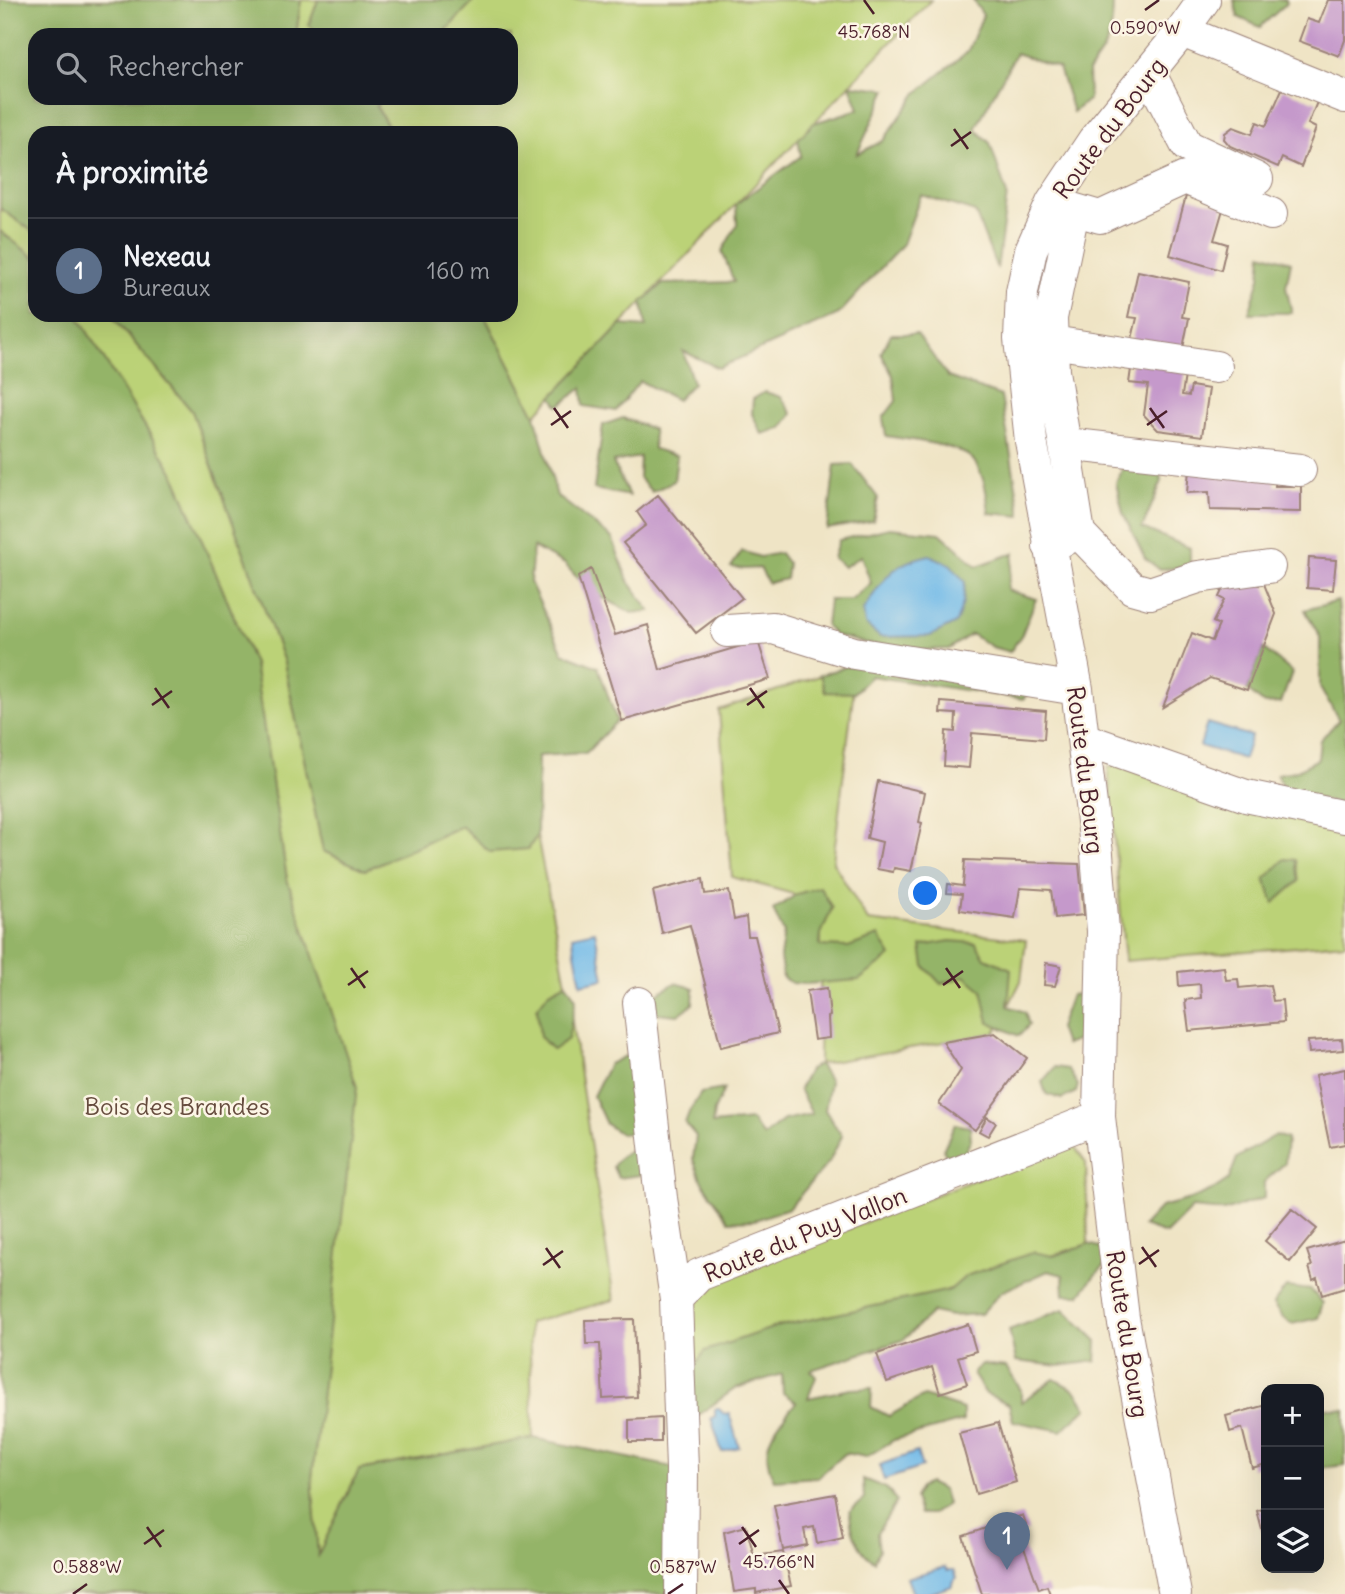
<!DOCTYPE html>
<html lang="fr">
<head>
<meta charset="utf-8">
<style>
  :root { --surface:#171b24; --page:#242831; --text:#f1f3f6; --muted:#9ea1a6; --line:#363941; --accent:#c8321e }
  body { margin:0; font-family:Delius,sans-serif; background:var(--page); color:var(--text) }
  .controls { position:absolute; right:21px; bottom:21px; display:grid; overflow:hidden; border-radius:14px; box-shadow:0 7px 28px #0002 }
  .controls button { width:63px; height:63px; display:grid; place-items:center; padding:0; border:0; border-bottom:2px solid var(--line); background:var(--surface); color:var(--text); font:35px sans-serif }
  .you { position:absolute; left:926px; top:894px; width:24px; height:24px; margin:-18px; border:5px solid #fff; border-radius:50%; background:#1a73e8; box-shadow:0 0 0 10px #1a73e833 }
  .badge { display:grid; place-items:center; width:46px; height:46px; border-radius:50%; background:var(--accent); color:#fff; font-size:23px; font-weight:700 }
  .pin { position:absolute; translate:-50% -58px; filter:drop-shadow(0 2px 4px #0008) }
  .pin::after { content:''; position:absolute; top:37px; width:24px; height:21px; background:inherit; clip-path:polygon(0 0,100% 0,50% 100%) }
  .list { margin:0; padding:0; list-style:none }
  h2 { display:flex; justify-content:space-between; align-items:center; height:91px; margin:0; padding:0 28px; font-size:30px }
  h2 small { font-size:23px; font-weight:400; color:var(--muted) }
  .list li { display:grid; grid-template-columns:46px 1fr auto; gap:21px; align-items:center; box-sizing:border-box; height:105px; padding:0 28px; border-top:2px solid var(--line) }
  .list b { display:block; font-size:26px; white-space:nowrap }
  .list p { margin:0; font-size:23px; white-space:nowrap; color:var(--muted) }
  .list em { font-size:23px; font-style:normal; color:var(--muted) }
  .icon { flex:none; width:38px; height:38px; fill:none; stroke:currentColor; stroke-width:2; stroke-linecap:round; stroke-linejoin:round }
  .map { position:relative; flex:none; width:1345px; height:1594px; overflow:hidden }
  .search { position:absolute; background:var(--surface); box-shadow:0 7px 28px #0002; left:28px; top:28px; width:490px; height:77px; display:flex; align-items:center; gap:18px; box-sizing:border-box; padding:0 24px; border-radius:21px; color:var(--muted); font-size:26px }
  .panel { position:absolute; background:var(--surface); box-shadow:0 7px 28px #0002; left:28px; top:126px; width:490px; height:196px; border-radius:21px }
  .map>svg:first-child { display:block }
  .green { fill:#bbd277; stroke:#827851; stroke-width:2 }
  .forest { fill:#94b468; stroke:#6f6a4a; stroke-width:2 }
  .water { fill:#70b9e8; stroke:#5d6c8a; stroke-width:2 }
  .building { fill:#c599cb }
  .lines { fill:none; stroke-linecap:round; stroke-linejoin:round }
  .minor-casing { stroke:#9c8278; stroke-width:34 }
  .minor { stroke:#fff; stroke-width:32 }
  .ticks { fill:none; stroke:#4a1f2b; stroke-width:2.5 }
  .labels { text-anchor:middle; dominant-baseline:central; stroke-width:5; stroke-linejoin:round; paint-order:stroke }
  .street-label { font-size:24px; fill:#4a1f2b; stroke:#fcf5e5 }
  .park-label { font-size:24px; fill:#664c3e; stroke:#fcf5e5 }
  .ticks-label { font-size:18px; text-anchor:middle; fill:#4a1f2b; stroke:#fcf5e5; stroke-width:5; stroke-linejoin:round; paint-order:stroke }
</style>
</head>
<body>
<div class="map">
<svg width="1345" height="1594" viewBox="0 0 1345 1594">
  <rect width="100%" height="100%" fill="#fcf5e5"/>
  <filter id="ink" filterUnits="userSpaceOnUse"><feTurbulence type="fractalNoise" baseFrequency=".0143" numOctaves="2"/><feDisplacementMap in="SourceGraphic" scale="14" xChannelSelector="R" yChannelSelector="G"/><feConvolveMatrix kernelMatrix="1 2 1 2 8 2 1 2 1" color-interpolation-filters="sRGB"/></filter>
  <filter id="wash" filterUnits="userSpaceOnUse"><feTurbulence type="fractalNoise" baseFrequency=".00686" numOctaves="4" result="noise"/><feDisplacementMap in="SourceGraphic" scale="28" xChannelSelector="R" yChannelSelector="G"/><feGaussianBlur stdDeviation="1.57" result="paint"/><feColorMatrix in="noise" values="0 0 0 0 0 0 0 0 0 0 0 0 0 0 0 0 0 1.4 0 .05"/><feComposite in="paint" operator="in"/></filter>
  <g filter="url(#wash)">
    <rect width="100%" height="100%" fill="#efe4c5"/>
    <path class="green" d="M301,0H318L309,25L321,35H296Z
      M474,0H931L535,415L484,315H511V133H392L376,106L383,98H511V35H442Z
      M0,208L35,233V258L0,231Z
      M77,315H111L192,411L284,662L323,851L365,870L461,826L528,849L537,836L566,983L614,1300L529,1323L533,1438L360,1470L318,1557L312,1478L356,1087L287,879L254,664L173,472Z
      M857,663L833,862L868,921L1026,940L1021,981L995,1033L819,1064L821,934L818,901L732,877L719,710Z
      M1119,763L1345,830V943L1125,961L1108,768Z
      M1071,1142L1086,1163L1088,1244L684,1376L689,1300L711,1282Z"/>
    <path class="forest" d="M0,0H301L296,35H35V98H383L376,106L392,133H35V233L0,208Z
      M318,0H474L442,35H321L309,25Z
      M973,0H1113C1113,35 1109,45 1088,71L1089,99L1073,112L1059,68L1016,53L975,129L990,143L1007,195L997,269L975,212L921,195L903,244L839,314L718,368L683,351L693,383L677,400L640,381L616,411L584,406L582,388L559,406L552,397L621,325L646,327L642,302L663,284L734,282L722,251L737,225L736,204L801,156L798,139L814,123L859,109L850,85L887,89L857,154L883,141L917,93L968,51L983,15Z
      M1234,0H1286L1287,3L1260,27L1238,17Z
      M0,231L35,258V315H77L173,472L254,664L287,879L357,1087L312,1478L318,1555L359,1470L533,1438L682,1469L681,1594H0Z
      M1262,253L1291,262L1286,287L1292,313H1249L1260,278Z
      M111,315H484L535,415L557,496L612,538L628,580L650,611L632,613L588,590L565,564L533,547L530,582L563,653L598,667L617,721L586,753L538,756L537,836L528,849L490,852L461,826L365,870L323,851L284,662L192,411Z
      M891,334H917L948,377L1001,396L1021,516L989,513C987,494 985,477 974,461C963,445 906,439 886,436L883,418L896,401L893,376L881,353Z
      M765,392L781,397L792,414L782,428L762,434L752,414L753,399Z
      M623,418L653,429L654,449L677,456L674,481L652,492L639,478L640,457L613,462L629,496L594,489L603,425Z
      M1128,458L1154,462L1162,481L1142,528L1190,548V567L1159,569L1145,558L1123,513L1116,483Z
      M852,464L878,498L873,521L827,529L835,465Z
      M889,528L940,533L977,566L1014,553L1007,590L1036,599L1022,634L1010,652L992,647L971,634L949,649L895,651L834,635L826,626L829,600H851L871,583L861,556L844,567L833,558L839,540Z
      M742,551L760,557L780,553L788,564L786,579L768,583L760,568L745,569L731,567Z
      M1338,601L1345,675V805L1284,791L1277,774L1296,771L1318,759L1320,740L1339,720L1320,687V637L1305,610Z
      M1263,648L1292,672L1281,703L1264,704L1247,690Z
      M857,663L1028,693L1023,699L871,676L854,693L825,692L820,675Z
      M1285,859L1296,860L1299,881L1274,903L1265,879Z
      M820,887L832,908L821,934L820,946L848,947L879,936L891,956L859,980L805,984L792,983L783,978L780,957L784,933L773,910L797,894Z
      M950,941L976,943L985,958L1011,969L1008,1006L1025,1012L1029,1025L1019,1036L989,1022L982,990L965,976L941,984L924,966L921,946Z
      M566,983L576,999L568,1039L553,1050L540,1037L537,1008L549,992Z
      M675,983L694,988L693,1004L678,1015L656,1013L655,995Z
      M1084,994L1088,1037L1065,1045L1059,1028L1071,995Z
      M625,1056L637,1060L658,1104L637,1132L621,1134L606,1124L593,1096L609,1064Z
      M819,1064L830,1081L825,1110L842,1136L829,1162L789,1208L755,1220L729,1221L702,1182L693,1159L696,1136L685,1123L690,1110L701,1093L724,1089L714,1111L712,1124L751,1120L763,1136L784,1120L812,1114L799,1089L809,1070Z
      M1055,1067L1068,1069L1078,1085L1076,1092L1062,1099L1046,1094L1042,1082Z
      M955,1124L970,1127L971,1140L964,1153L948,1158L943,1150Z
      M1276,1135L1287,1139L1285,1163L1264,1182V1198L1224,1211L1192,1208L1166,1234L1143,1226L1161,1207L1191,1199L1214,1189L1229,1179L1237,1158Z
      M638,1150L649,1155L651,1165L640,1175L618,1178L613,1167C619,1156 626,1151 638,1150Z
      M1088,1244L1104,1248L1109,1262L1095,1275L1080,1295H1064L1063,1275L1048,1271L1001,1292L981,1314L951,1316L933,1312L903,1340L811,1370L816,1377L808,1398L851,1389L872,1388L871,1407L889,1416L924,1396L963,1409V1421L894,1440L866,1457L845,1453L818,1477L774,1480C757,1445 775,1429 796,1402L783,1393L782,1374L736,1388L690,1421L688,1375L705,1351L775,1327L950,1290L966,1276L1034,1252L1053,1256Z
      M1286,1287L1311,1290L1323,1303L1318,1318L1292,1324L1282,1317L1273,1304Z
      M1064,1309L1097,1341L1096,1361L1059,1366L1016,1361L1009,1330Z
      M981,1364L1006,1367L1021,1390V1402L1054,1379L1075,1390L1087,1408L1061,1431L1013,1421L1009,1404L986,1394L973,1374Z
      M1319,1408L1345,1410V1465L1319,1468L1321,1454L1319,1451Z
      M863,1479L886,1488L897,1501L877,1533L879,1550L874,1561C858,1552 850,1529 850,1511L864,1499Z
      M929,1483L943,1490L947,1504L933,1514H920L915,1498L920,1487Z"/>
    <path class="water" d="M929,555L950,564L965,582L963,603L956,623L930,636L880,637L865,624L863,610C885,578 890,564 929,555Z
      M1207,723L1251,736L1244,759L1200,746Z
      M595,931L604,979L581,984L572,936Z
      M718,1408L724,1414L729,1413L739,1447L722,1452L711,1418L715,1417V1409Z
      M917,1452L922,1467L884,1480L879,1465Z
      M945,1567L947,1570H954L957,1577L952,1583V1586L928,1594H913L907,1578Z"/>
    <g id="blocks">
      <path class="building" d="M1328,0H1345V40L1339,56L1299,41L1307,19L1319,23Z
        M1282,89L1317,102L1308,124L1316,128L1301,167L1282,158L1278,167L1230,146L1224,139L1225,133L1233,127L1252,134L1257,122L1266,126Z
        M1186,196L1224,206L1214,240L1227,244L1221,270L1170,255Z
        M1138,271L1189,282L1182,317L1189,318L1182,353L1131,343L1137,318L1128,317Z
        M1132,362L1186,369L1182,395L1189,396L1191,386L1209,389L1202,436L1158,430L1144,415L1148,385L1129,383Z
        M1189,469L1276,475L1275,486H1301V512L1210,510L1209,492L1187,493Z
        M658,495L742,598L696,633L623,543L646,525L637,512Z
        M1309,558L1336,560L1333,590L1307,588Z
        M591,569L615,635L648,625L660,670L758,641L770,679L622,721L578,577Z
        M1235,579L1259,585L1262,579L1276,614L1247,690L1210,678L1163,707L1192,633L1212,641L1219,625L1213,622L1224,600L1219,597L1224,586L1230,589Z
        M941,702L1046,711L1044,739L972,733L969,768L944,766L946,731L955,732L956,714L940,713Z
        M878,781L925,792L919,822L922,823L911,871L894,868L893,872L877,869L882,842L867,838Z
        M965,860L1079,864L1084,915L1055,918L1051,890L1020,888L1015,918L960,910L962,894L947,893L948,884L963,886Z
        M703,879L705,894L729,891L734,920L746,917L748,936H755L778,1033L721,1047L690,925L662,933L653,891Z
        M1046,963L1061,966L1055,986L1044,985Z
        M1224,967L1226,980L1238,979L1239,988L1270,985L1273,1001L1282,1000L1284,1022L1189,1031L1185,1000L1201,998L1200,984L1179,986L1178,972Z
        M827,988L830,1016L828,1017L829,1038L814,1040L807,991Z
        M995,1033L1027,1058L975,1130L939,1104L961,1070L943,1042Z
        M1342,1039L1343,1050L1309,1053L1308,1041Z
        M1345,1069V1144L1330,1147L1315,1075Z
        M987,1117L996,1123L988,1136L979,1131Z
        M1292,1209L1317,1229L1290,1262L1265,1241Z
        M1345,1240V1288L1322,1295L1317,1278L1313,1280L1309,1267L1312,1266L1307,1251Z
        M634,1319L637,1397L603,1399L600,1344H586L585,1320Z
        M968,1324L976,1351L958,1357L967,1384L940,1393L932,1367L887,1382L877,1354Z
        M1266,1405V1464L1252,1468L1242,1428L1230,1432L1226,1416Z
        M661,1418V1442H629V1420Z
        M998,1423L1016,1482L976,1494L959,1433Z
        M835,1494L843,1538L817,1544L814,1527L804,1529L807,1545L783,1550L774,1505Z
        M1266,1508V1541H1265L1257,1511Z
        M1023,1515L1028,1530L1019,1534L1039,1589L1047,1586L1050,1594H982L963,1536Z
        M746,1526L754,1556L783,1552L791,1586L756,1593V1589L734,1592L724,1532Z"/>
    </g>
  </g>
  <g filter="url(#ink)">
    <use href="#blocks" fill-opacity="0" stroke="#9c8278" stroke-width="2"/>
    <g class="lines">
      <g class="minor-casing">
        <path id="minor" d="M1182,31L1345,97
          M1149,72L1187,146L1257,179
          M1052,203L1100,217L1185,178L1271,214
          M1052,342L1216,367
          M1066,444L1300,470
          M1079,533L1132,588L1150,593L1198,577L1269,567
          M1049,546L1079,533L1053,371L1051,318L1070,226L1052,203
          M727,631L773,628L854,653L1077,689
          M1084,739L1246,796L1345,817
          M639,1003L661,1198L676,1299
          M681,1594L682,1469L676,1299L699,1275L1099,1117
          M1175,1594L1123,1318L1099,1117L1103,931L1097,854L1077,689L1031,441L1020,339L1022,292L1031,250L1052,203L1094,140L1182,31L1204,0"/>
      </g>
      <use href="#minor" class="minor"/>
    </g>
  </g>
  <path class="ticks" d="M864,0L874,14M1145,10L1159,0M954,129L968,149M951,146L971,132M554,408L568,428M1150,408L1164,428M551,425L571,411M1147,425L1167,411M155,688L169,708M750,688L764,708M152,705L172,691M747,705L767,691M351,968L365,988M946,968L960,988M348,985L368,971M943,985L963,971M1142,1247L1156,1267M546,1248L560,1268M1139,1264L1159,1250M543,1265L563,1251M147,1527L161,1547M742,1527L756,1547M144,1544L164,1530M739,1544L759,1530M779,1580L789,1594M73,1594L87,1584M668,1594L683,1584"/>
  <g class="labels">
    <g class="street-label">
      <text transform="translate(1109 128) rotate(-53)">Route du Bourg</text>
      <text transform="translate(1086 770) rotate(83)">Route du Bourg</text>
      <text transform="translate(805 1234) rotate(-22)">Route du Puy Vallon</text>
      <text transform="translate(1128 1334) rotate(81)">Route du Bourg</text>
    </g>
    <g class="park-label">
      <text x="177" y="1106">Bois des Brandes</text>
    </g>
  </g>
  <g class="ticks-label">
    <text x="1145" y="34">0.590°W</text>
    <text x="874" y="38">45.768°N</text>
    <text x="779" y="1568">45.766°N</text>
    <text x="87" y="1573">0.588°W</text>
    <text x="683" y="1573">0.587°W</text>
  </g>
</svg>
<div class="controls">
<button>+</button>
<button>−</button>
<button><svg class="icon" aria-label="layers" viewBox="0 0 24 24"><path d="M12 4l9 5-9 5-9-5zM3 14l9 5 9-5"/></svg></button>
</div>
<div class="you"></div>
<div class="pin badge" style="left:1007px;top:1570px;background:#5c6f8a">1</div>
<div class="search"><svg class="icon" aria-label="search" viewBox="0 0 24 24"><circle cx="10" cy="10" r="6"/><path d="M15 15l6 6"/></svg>Rechercher</div>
<section class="panel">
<h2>À proximité<small></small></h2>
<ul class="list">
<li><span class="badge" style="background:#5c6f8a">1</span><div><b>Nexeau</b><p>Bureaux</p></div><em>160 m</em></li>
</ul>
</section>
</div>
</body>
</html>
